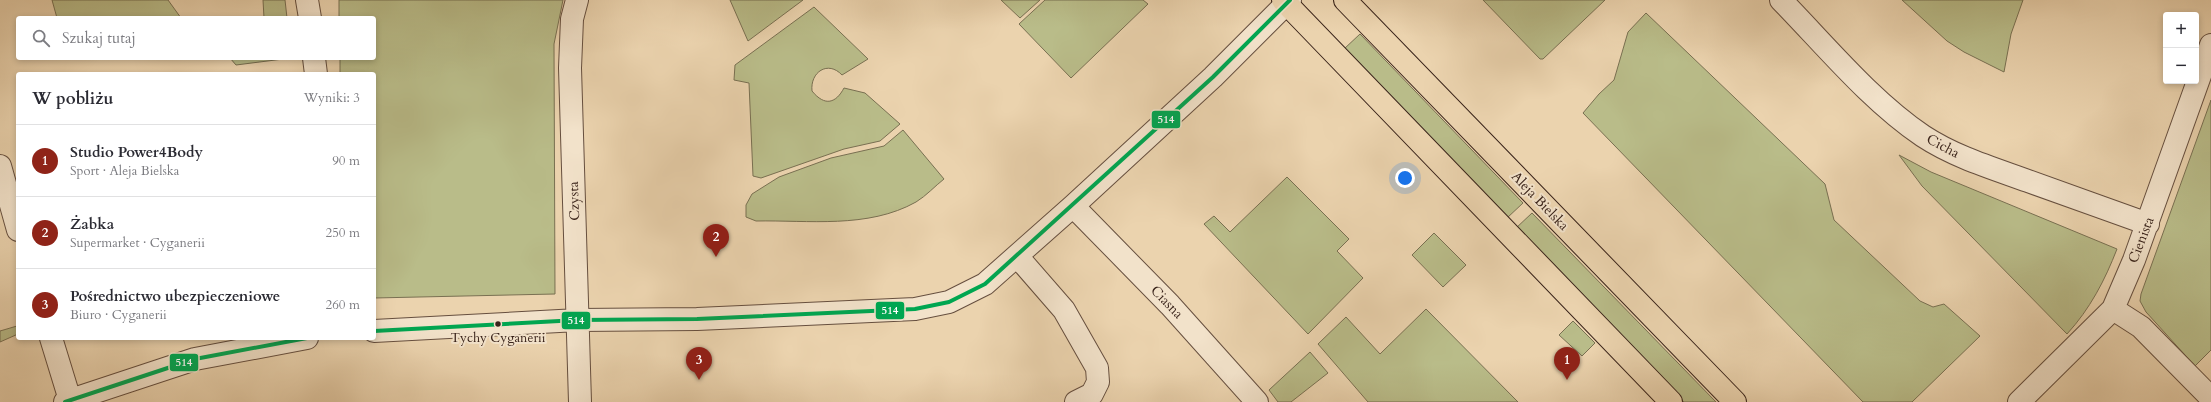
<!DOCTYPE html>
<html lang="pl">
<head>
<meta charset="utf-8">
<style>
  :root { --surface:#fff; --page:#f7f7f7; --text:#2b2b33; --muted:#7c7c81; --line:#e1e1e2; --accent:#8f2418 }
  body { margin:0; font-family:Cardo,serif; background:var(--page); color:var(--text) }
  .controls { position:absolute; right:12px; top:12px; display:grid; overflow:hidden; border-radius:4px; box-shadow:0 2px 6px #0003 }
  .controls button { width:36px; height:36px; display:grid; place-items:center; padding:0; border:0; border-bottom:1px solid var(--line); background:var(--surface); color:var(--text); font:20px sans-serif }
  .you { position:absolute; left:1405px; top:178px; width:14px; height:14px; margin:-10px; border:3px solid #fff; border-radius:50%; background:#1a73e8; box-shadow:0 0 0 6px #1a73e833 }
  .badge { display:grid; place-items:center; width:26px; height:26px; border-radius:50%; background:var(--accent); color:#fff; font-size:13px; font-weight:700 }
  .pin { position:absolute; translate:-50% -33px; filter:drop-shadow(0 1px 2px #0008) }
  .pin::after { content:''; position:absolute; top:21px; width:14px; height:12px; background:inherit; clip-path:polygon(0 0,100% 0,50% 100%) }
  .list { margin:0; padding:0; list-style:none }
  h2 { display:flex; justify-content:space-between; align-items:center; height:52px; margin:0; padding:0 16px; font-size:17px }
  h2 small { font-size:13px; font-weight:400; color:var(--muted) }
  .list li { display:grid; grid-template-columns:26px 1fr auto; gap:12px; align-items:center; box-sizing:border-box; height:72px; padding:0 16px; border-top:1px solid var(--line) }
  .list b { display:block; font-size:15px; white-space:nowrap }
  .list p { margin:0; font-size:13px; white-space:nowrap; color:var(--muted) }
  .list em { font-size:13px; font-style:normal; color:var(--muted) }
  .icon { flex:none; width:22px; height:22px; fill:none; stroke:currentColor; stroke-width:2; stroke-linecap:round; stroke-linejoin:round }
  .map { position:relative; flex:none; width:2211px; height:402px; overflow:hidden }
  .search { position:absolute; background:var(--surface); box-shadow:0 2px 6px #0003; left:16px; top:16px; width:360px; height:44px; display:flex; align-items:center; gap:10px; box-sizing:border-box; padding:0 14px; border-radius:4px; color:var(--muted); font-size:15px }
  .panel { position:absolute; background:var(--surface); box-shadow:0 2px 6px #0003; left:16px; top:72px; width:360px; height:268px; border-radius:4px }
  .map>svg:first-child { display:block }
  .green { fill:#b9bc89; stroke:#797052 }
  .lines { fill:none; stroke-linecap:round; stroke-linejoin:round }
  .minor-casing { stroke:#664f3f; stroke-width:24 }
  .major-casing { stroke:#39231a; stroke-width:24 }
  .minor { stroke:#f2e2ca; stroke-width:22 }
  .major { stroke:#ebd3ae; stroke-width:22 }
  .bus-1-casing { stroke:#f2e2ca; stroke-width:7 }
  .bus-1 { stroke:#00a651; stroke-width:4 }
  .bus-dot { fill:#39231a; stroke:#f2e2ca; stroke-width:1.5 }
  .labels { text-anchor:middle; dominant-baseline:central; stroke-width:4; stroke-linejoin:round; paint-order:stroke }
  .bus-label { font-size:13px; fill:#39231a; stroke:#f2e2ca }
  .street-label { font-size:14px; fill:#39231a; stroke:#f2e2ca }
  .line-badge { stroke:#f2e2ca; stroke-width:1.5 }
  .badge-label { font-size:11px; text-anchor:middle; font-weight:bold; fill:#fff }
</style>
</head>
<body>
<div class="map">
<svg width="2211" height="402" viewBox="0 0 2211 402">
  <rect width="100%" height="100%" fill="#ebd3ae"/>
  <filter id="stains"><feTurbulence type="fractalNoise" baseFrequency=".005" numOctaves="4"/><feColorMatrix values="0 0 0 0 .2 0 0 0 0 .09 0 0 0 0 .02 0 0 0 .5 -.17"/></filter>
  <radialGradient id="worn" r=".72"><stop offset=".6" stop-color="#630" stop-opacity="0"/><stop offset="1" stop-color="#630" stop-opacity=".3"/></radialGradient>
  <path class="green" d="M52,0H168L181,18H57Z
    M263,0H285L287,18H264Z
    M339,0H563L554,44L555,294L374,298V74H340V58H374V18H339Z
    M730,0H803L748,41Z
    M1001,0H1040L1020,18Z
    M1045,0H1143L1148,4L1071,78L1019,24Z
    M1483,0H1605L1543,59H1540Z
    M1902,0H2023L2011,34L2004,72L1964,52L1947,41Z
    M814,7L868,59L842,75C828,60 810,72 812,91C825,107 836,103 844,88L865,93L900,124L880,141L844,149L761,178L753,176L749,83L734,80L735,65Z
    M1646,13L1825,184L1834,220L1920,301L1933,307L1944,304L1980,336L1912,402H1863L1583,113L1599,94L1614,80L1628,32Z
    M1360,34L1523,203L1507,218L1344,49Z
    M230,58H291L236,65Z
    M2211,100V350L2195,366L2146,312L2140,301L2141,294Z
    M903,130L944,179C935,186 926,196 916,202C868,229 808,220 756,221L746,217V205L752,194L779,177L831,158L884,146Z
    M1899,155L1931,172L2117,249C2105,280 2090,309 2067,334L1922,186Z
    M1287,177L1349,239L1337,251L1363,278L1308,334L1204,224L1214,216L1230,232Z
    M1532,213L1716,402H1684L1515,229Z
    M1434,233L1466,265L1443,287L1412,255Z
    M1426,309L1518,402H1368L1318,344L1346,317L1380,354Z
    M1573,321L1595,343L1582,356L1559,335Z
    M17,326L18,334L0,342V331Z
    M1310,352L1328,373L1291,402H1278L1269,390Z"/>
  <g class="lines">
    <g class="minor-casing">
      <path id="minor" d="M307,0L310,18
        M577,0L572,19L570,68L580,402
        M1781,0C1826,46 1870,100 1923,136C1955,157 1992,168 2028,181C2068,195 2108,210 2148,224
        M314,58L316,74
        M0,166L18,230
        M1073,206L1170,305L1257,402
        M1017,256L1064,310L1097,368L1098,382L1092,394L1076,402
        M2113,309L2141,327L2211,398
        M374,331L578,320L697,319L915,309L949,302L985,284L1073,206L1213,77L1290,0
        M51,338L70,400
        M65,402L195,359L307,338
        M2019,402L2113,309L2134,260L2211,45"/>
    </g>
    <g class="major-casing">
      <path id="major" d="M1283,0L1671,402
        M1345,0L1735,402"/>
    </g>
    <use href="#minor" class="minor"/>
    <use href="#major" class="major"/>
    <g class="bus-1-casing">
      <path id="bus-1" d="M374,331L578,320L697,319L915,309L949,302L985,284L1213,77L1290,0
        M65,402L195,359L307,338"/>
    </g>
    <use href="#bus-1" class="bus-1"/>
  </g>
  <circle class="bus-dot" cx="498" cy="324" r="3.5"/>
  <g class="labels">
    <g class="bus-label">
      <text x="498" y="338">Tychy Cyganerii</text>
    </g>
    <g class="street-label">
      <text transform="translate(1943 146) rotate(28)">Cicha</text>
      <text transform="translate(574 201) rotate(-92)">Czysta</text>
      <text transform="translate(1540 201) rotate(46)">Aleja Bielska</text>
      <text transform="translate(2141 240) rotate(-69)">Cienista</text>
      <text transform="translate(1167 302) rotate(46)">Ciasna</text>
    </g>
  </g>
  <g class="line-badge">
    <rect x="1151" y="110" width="30" height="19" rx="4" fill="#00a651"/>
    <rect x="875" y="301" width="30" height="19" rx="4" fill="#00a651"/>
    <rect x="561" y="311" width="30" height="19" rx="4" fill="#00a651"/>
    <rect x="169" y="353" width="30" height="19" rx="4" fill="#00a651"/>
  </g>
  <g class="badge-label">
    <text x="1166" y="123">514</text>
    <text x="890" y="314">514</text>
    <text x="576" y="324">514</text>
    <text x="184" y="366">514</text>
  </g>
  <rect width="100%" height="100%" filter="url(#stains)"/>
  <rect width="100%" height="100%" fill="url(#worn)"/>
</svg>
<div class="controls">
<button>+</button>
<button>−</button>
</div>
<div class="you"></div>
<div class="pin badge" style="left:1567px;top:380px">1</div>
<div class="pin badge" style="left:716px;top:257px">2</div>
<div class="pin badge" style="left:699px;top:380px">3</div>
<div class="search"><svg class="icon" aria-label="search" viewBox="0 0 24 24"><circle cx="10" cy="10" r="6"/><path d="M15 15l6 6"/></svg>Szukaj tutaj</div>
<section class="panel">
<h2>W pobliżu<small>Wyniki: 3</small></h2>
<ul class="list">
<li><span class="badge">1</span><div><b>Studio Power4Body</b><p>Sport · Aleja Bielska</p></div><em>90 m</em></li>
<li><span class="badge">2</span><div><b>Żabka</b><p>Supermarket · Cyganerii</p></div><em>250 m</em></li>
<li><span class="badge">3</span><div><b>Pośrednictwo ubezpieczeniowe</b><p>Biuro · Cyganerii</p></div><em>260 m</em></li>
</ul>
</section>
</div>
</body>
</html>
